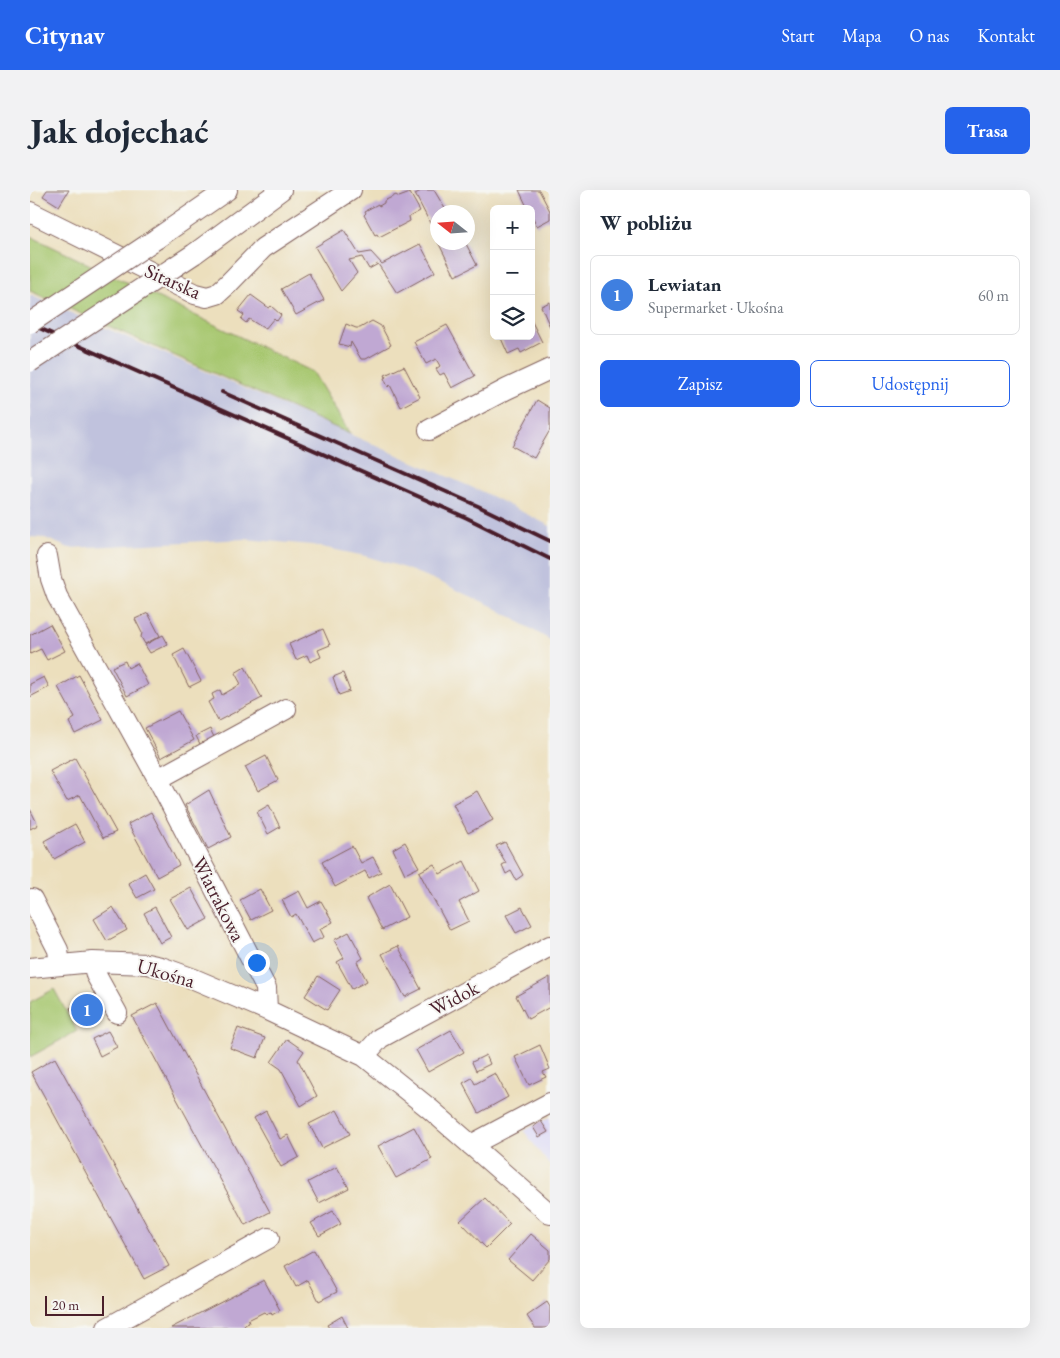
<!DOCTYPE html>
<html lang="pl">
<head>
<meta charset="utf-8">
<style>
  :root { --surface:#fff; --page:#f2f2f3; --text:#1f2937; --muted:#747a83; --line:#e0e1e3; --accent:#2563eb }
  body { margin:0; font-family:"EB Garamond",serif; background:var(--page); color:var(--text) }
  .controls { position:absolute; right:15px; top:15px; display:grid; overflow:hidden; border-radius:8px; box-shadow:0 5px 20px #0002 }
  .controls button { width:45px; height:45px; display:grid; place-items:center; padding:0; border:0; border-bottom:1px solid var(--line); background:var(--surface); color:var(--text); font:25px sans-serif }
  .compass { position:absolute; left:400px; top:15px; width:45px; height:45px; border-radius:50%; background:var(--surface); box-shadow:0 5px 20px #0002; rotate:287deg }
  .scale { position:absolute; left:15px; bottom:12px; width:59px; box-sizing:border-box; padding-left:5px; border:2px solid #4a1f2b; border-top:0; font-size:14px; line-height:18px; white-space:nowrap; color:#4a1f2b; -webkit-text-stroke:4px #f6f6f2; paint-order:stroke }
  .you { position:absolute; left:226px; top:772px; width:18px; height:18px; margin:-12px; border:4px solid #fff; border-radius:50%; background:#1a73e8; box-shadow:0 0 0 8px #1a73e833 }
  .badge { display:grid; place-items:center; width:32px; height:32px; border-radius:50%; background:var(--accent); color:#fff; font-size:16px; font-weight:700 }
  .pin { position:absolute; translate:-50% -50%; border:2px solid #fff; box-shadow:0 1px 5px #0006 }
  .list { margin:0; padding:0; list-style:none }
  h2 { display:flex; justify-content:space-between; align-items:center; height:65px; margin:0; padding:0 20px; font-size:21px }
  h2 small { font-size:16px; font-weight:400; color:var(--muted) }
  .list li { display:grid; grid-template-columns:32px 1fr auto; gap:15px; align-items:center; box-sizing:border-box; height:80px; margin:0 10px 10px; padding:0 10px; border:1px solid var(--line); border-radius:8px }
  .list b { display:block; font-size:19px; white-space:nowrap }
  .list p { margin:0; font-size:16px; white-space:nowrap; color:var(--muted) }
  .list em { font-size:16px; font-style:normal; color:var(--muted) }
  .actions { display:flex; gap:10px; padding:15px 20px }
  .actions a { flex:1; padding:11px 0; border:1px solid var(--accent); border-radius:8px; text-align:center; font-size:18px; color:var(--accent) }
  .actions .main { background:var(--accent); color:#fff }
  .icon { flex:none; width:28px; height:28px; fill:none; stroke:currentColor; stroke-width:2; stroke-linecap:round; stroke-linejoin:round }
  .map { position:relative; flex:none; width:520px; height:1138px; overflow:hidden; border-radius:8px }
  header { display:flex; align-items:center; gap:30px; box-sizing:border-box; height:70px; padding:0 25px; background:var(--accent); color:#fff }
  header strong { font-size:24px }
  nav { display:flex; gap:28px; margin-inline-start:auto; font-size:18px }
  .intro { display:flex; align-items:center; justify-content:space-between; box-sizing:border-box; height:120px; padding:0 30px }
  h1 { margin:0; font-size:35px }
  .button { padding:12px 22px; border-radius:8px; background:var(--accent); color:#fff; font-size:18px; font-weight:700 }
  main { display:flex; gap:30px; padding:0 30px }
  aside { flex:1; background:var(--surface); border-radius:8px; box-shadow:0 5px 20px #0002 }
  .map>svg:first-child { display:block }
  .built { fill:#d9d6f7 }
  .industrial { fill:#c0c2dd }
  .green { fill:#a7c76f; stroke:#78734d }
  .building { fill:#c0a8d3 }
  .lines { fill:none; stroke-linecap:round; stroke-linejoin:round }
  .minor-casing { stroke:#83625e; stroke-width:22 }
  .minor { stroke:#fff; stroke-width:20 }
  .rail { stroke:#4a1f2b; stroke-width:4 }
  .minor-bridge-casing { stroke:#83625e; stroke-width:22; stroke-linecap:butt }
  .minor-bridge { stroke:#fff; stroke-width:20 }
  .labels { text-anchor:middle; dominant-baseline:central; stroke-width:4; stroke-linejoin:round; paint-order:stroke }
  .street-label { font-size:20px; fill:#4a1f2b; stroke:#f6f6f2 }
</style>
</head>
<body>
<header>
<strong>Citynav</strong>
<nav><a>Start</a><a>Mapa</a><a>O nas</a><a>Kontakt</a></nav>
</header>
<div class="intro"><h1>Jak dojechać</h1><a class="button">Trasa</a></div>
<main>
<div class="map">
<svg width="520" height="1138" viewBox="0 0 520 1138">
  <rect width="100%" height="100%" fill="#f6f6f2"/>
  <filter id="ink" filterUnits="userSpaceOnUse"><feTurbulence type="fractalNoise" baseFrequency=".02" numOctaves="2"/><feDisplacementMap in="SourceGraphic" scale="10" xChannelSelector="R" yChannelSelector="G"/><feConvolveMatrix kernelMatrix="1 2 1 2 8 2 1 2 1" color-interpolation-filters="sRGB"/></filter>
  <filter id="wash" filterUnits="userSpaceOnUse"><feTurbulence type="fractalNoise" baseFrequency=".0096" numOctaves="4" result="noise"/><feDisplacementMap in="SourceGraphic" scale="20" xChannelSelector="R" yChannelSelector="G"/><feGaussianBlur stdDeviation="1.12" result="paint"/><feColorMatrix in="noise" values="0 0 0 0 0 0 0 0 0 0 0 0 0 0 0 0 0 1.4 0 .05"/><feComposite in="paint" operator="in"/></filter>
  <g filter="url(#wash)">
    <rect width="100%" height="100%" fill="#ecdfbd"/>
    <path class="built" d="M520,927V976L494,941Z"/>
    <path class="industrial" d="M0,105L455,303L520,336V450L462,416L403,389L369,376L335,366L282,355L215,349L39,358L15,348L0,347Z"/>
    <path class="green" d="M0,46L283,182L320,244L0,101Z
      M24,799L47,841L0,867V812Z"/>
    <g id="blocks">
      <path class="building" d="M17,0H39L29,16L13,6Z
        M393,0H404L417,22H408V32L401,35L385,4Z
        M489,0H509L520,21V29L507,36L501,24V19H498Z
        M380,3L390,21L379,27L380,31L349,47L347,44L345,45L334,25L336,23L335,21L348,14L349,16L354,13V11L366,5L369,7Z
        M314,40L329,64L341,62L352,74L390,54L405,82L367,103L348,74L339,79L332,67L319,70L327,83L311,101L302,86L285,57Z
        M408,52H435L447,75L425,86Z
        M279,83L294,110L266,125L251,99Z
        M221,105L239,118L241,116L251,125L247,131L244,128L235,139L219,129L216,133L211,129L214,125L208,121Z
        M520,112V137L511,116Z
        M501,130L512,152L491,163L489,159L478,164L470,146H501Z
        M342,131L351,136L361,155L336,169H331L321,152L320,157L309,154L316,134L326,138H330Z
        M417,135L445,186L422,198L414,183L410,185L406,179L410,176L406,169L396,174L384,152Z
        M374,176L390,207L371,217L360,195L358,197L354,188L356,187L355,185Z
        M507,210L520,218V240L504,268L482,256Z
        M118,423L130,446L115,454L111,447L112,443L105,429Z
        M20,434L35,461L17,470L11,459L0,464V445Z
        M293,439L300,455L288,460L291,467L280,472L277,465L266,470L259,454Z
        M133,445L138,454L120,463L115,455Z
        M154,459L171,491L159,497L143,465Z
        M95,471L98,478L107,473L118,495L97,506L82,477Z
        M215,477L232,508L188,531L178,512L184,509L182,504L190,500L192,505L211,494L205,483Z
        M313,483L320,501L309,505L303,487Z
        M49,485L73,530L45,544L39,532L45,528L28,497Z
        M14,487L19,497L0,507V494Z
        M148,521L164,550L131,568L115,538Z
        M180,539L187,553L173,560L166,546Z
        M236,566L248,590L228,601L215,577Z
        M45,568L86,642L73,648L50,605L37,611L20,581Z
        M179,600L201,647L178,659L155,615Z
        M447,601L463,630L438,643L423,614Z
        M239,615L250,637L238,644L227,622Z
        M0,619L8,635L0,639Z
        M121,622L149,675L127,687L98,634Z
        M45,634L55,652L24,669L14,651Z
        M375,652L389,677L375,684L363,659Z
        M475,652L493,685L486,690L481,681L476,684L472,675L476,673L466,656Z
        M322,656L331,673L343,667L351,682L339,688L335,681L305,697L292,672Z
        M434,671L449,701L429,712L439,731L420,740L389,682L404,674L410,684Z
        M115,683L124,699L107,708L98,693Z
        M360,694L377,727L352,740L336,708Z
        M161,698L178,729L158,740L140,709Z
        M230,699L241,720L221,730L210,710Z
        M269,701L278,718L291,711L303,732L290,739L294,747L282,753L266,724L261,727L252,710Z
        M83,717L97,740L77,751L64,729Z
        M125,717L141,747L130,753L114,723Z
        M492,717L502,735L486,743L476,725Z
        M319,742L333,768L327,772L337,791L322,799L307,772L314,768L304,750Z
        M368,756L391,799L375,807L352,764Z
        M288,786L310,800L297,820L275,806Z
        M520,787V817L498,829L486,806Z
        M65,805L73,822L48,834L40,818Z
        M127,813L240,1022L215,1035L102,826Z
        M208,838L235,848L227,868L200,858Z
        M421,840L434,862L398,882L386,860Z
        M78,841L87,857L70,866L62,849Z
        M257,849L274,861L268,870L287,906L271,916L251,879L241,872Z
        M510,855L520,879L513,882L516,887L499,895L485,867Z
        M456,865L460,874L446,881L442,872Z
        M25,868L139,1076L114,1089L1,882Z
        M465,883L478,907L449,923L433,893L442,888L445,894Z
        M307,920L320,944L292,958L279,934Z
        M236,921L250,949L258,945L269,967L251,977L224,928Z
        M511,931L518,942L509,947L503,937Z
        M384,937L402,969L366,988L348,956Z
        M307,977L319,998L289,1013L278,992Z
        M455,1008L480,1034L456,1058L430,1031Z
        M303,1021L311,1034L289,1046L281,1033Z
        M501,1044L520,1060V1069L502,1090L478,1070Z
        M284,1060L307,1102L289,1111L278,1090L266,1097L255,1076Z
        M234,1090L250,1120L242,1125L241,1122L236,1124L234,1122L218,1130L219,1133L214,1135L216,1138H141Z
        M517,1112L520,1117V1138H505L497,1126Z
        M312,1126L318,1138H299L297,1135Z"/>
    </g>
  </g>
  <g filter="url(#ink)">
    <use href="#blocks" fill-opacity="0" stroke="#83625e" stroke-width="1"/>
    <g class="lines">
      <g class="minor-casing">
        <path id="minor" d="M0,22L165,104L177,107L187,104L198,94L233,58L321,0
          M126,49L197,0
          M164,64L251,0
          M399,240L477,199L520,179
          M17,366L21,389L27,406L128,589L236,798L237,820
          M128,589L256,519
          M2,709L28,760L30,775
          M63,772L66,785L87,823
          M0,778L63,772L117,774L131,777L164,789L237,820L334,866L400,919L520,1024
          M334,866L350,848L520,756
          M441,955L520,913
          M77,1138L239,1048"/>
      </g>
      <use href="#minor" class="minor"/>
      <path class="rail" d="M0,134L437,328L520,369
        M192,202L448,316L520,351"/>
      <g class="minor-bridge-casing">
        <path id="minor-bridge" d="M0,133L126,49
          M0,172L164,64"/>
      </g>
      <use href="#minor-bridge" class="minor-bridge"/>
    </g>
  </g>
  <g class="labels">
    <g class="street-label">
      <text transform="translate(143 91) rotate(24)">Sitarska</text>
      <text transform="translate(189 709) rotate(63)">Wiatrakowa</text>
      <text transform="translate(136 783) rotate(16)">Ukośna</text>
      <text transform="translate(424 808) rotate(-28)">Widok</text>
    </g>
  </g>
</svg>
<div class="controls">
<button>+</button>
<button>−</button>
<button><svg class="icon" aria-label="layers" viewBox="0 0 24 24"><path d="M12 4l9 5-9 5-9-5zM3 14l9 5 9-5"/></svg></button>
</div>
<svg class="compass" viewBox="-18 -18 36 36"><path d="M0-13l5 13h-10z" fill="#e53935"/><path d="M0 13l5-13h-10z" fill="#747a83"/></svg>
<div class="scale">20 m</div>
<div class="you"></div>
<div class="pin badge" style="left:57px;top:820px;background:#3f7fe0">1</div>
</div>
<aside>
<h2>W pobliżu<small></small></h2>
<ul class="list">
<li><span class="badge" style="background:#3f7fe0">1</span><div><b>Lewiatan</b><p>Supermarket · Ukośna</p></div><em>60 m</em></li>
</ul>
<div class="actions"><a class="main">Zapisz</a><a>Udostępnij</a></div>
</aside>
</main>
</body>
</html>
